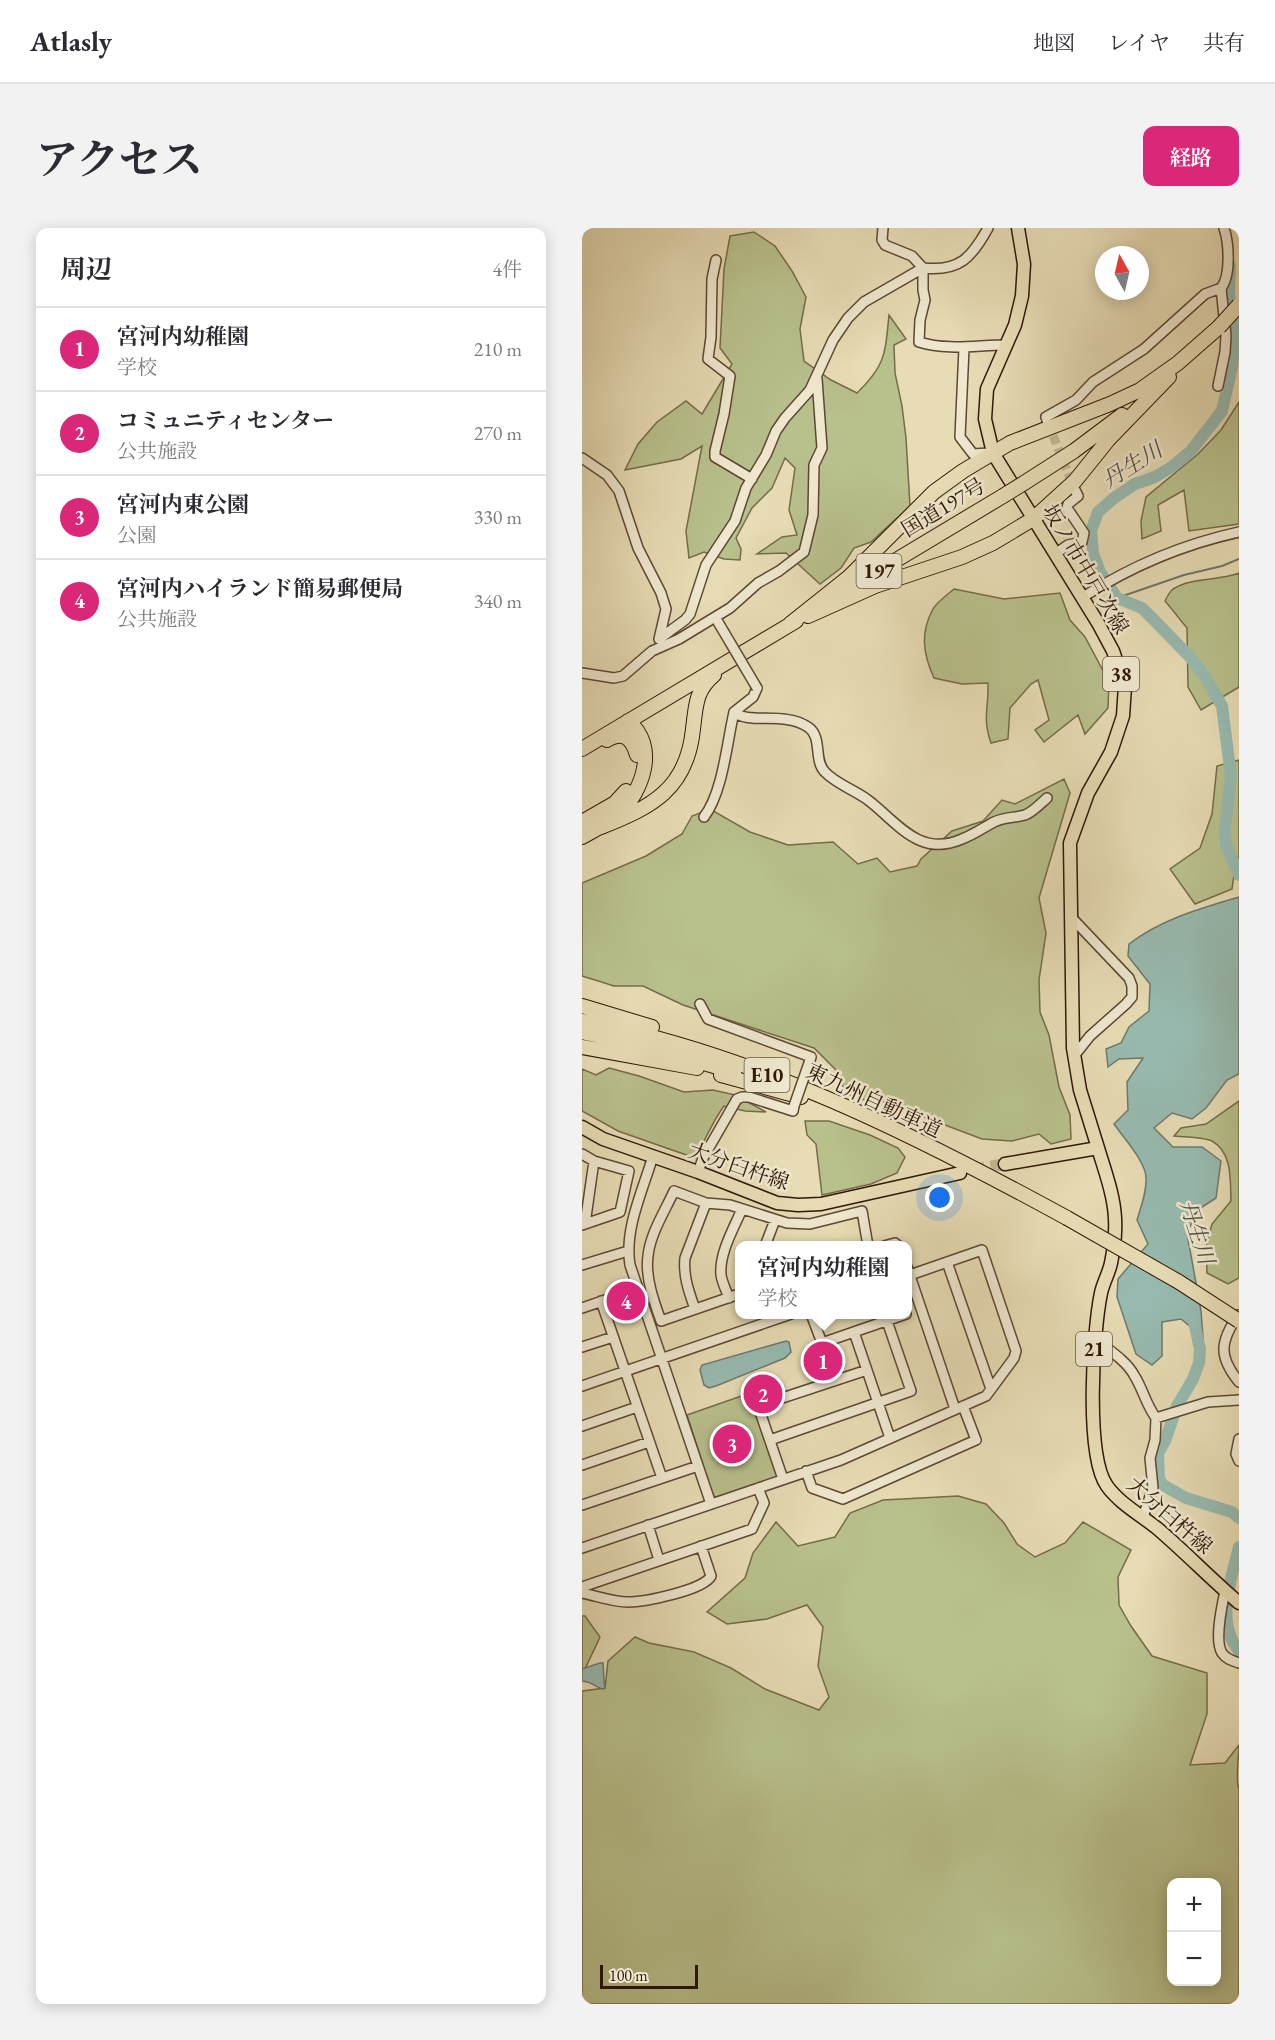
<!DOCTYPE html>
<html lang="ja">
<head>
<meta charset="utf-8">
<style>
  :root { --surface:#fff; --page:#f2f2f3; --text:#2b2b33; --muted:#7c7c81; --line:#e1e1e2; --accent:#db2777 }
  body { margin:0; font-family:"EB Garamond","Noto Serif JP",serif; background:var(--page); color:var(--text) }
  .controls { position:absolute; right:18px; bottom:18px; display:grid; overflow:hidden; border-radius:12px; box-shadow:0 3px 15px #0003 }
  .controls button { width:54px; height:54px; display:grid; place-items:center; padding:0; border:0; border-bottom:2px solid var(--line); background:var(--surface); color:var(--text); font:30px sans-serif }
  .compass { position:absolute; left:513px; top:18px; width:54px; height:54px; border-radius:50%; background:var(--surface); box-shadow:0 3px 15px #0003; rotate:352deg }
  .scale { position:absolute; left:18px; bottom:15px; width:98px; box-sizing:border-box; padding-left:6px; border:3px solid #301708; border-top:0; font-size:16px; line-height:21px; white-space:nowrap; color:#301708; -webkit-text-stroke:4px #efe8cf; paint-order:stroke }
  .you { position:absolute; left:358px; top:970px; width:21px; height:21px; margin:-15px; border:4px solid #fff; border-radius:50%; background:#1a73e8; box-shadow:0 0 0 9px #1a73e833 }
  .badge { display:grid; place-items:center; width:39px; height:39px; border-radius:50%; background:var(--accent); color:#fff; font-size:20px; font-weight:700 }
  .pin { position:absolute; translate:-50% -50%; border:3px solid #fff; box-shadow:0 2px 6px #0006 }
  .popup { position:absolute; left:153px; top:1013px; width:177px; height:78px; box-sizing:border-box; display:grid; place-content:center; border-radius:12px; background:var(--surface); filter:drop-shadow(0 2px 4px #0005); font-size:20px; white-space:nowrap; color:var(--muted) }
  .popup b { font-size:22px; color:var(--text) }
  .popup::after { content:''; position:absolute; left:50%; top:100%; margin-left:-12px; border:12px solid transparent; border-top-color:var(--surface) }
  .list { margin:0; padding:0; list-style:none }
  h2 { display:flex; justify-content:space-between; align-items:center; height:78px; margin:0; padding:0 24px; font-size:26px }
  h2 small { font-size:20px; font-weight:400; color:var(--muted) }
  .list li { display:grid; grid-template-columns:39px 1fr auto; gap:18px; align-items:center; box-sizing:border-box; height:84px; padding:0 24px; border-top:2px solid var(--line) }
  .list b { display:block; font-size:22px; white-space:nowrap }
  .list p { margin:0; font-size:20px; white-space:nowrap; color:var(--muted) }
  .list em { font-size:20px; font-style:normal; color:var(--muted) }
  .map { position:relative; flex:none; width:657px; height:1776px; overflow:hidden; border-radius:12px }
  header { display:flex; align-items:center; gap:36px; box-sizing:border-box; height:84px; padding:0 30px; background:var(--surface); border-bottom:2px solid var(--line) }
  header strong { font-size:28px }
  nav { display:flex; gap:33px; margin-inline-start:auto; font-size:21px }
  .intro { display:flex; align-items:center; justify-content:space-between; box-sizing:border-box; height:144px; padding:0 36px }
  h1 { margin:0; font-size:42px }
  .button { padding:15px 27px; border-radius:12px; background:var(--accent); color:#fff; font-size:21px; font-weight:700 }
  main { display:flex; gap:36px; padding:0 36px }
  aside { flex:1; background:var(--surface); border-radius:12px; box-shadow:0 3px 15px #0003 }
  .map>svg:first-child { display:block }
  .green { fill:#b8c08c; stroke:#746c4a; stroke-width:1.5; fill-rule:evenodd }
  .water { fill:#97bbb1; stroke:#6e796d; stroke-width:1.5 }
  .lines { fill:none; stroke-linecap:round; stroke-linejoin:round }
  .stream { stroke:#6e796d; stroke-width:2 }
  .river { stroke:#97bbb1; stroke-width:12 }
  .minor-tunnel { stroke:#c2b592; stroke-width:9; stroke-dasharray:9 4.5; stroke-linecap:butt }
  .major-tunnel { stroke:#c2b592; stroke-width:12; stroke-dasharray:12 6; stroke-linecap:butt }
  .minor-casing { stroke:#5e4833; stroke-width:12 }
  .major-casing { stroke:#301708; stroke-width:15 }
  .highway-casing { stroke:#301708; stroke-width:16 }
  .minor { stroke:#efe8cf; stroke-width:9 }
  .major { stroke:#e7dcb5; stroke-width:12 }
  .highway { stroke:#e7dcb5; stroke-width:14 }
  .minor-bridge-casing { stroke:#5e4833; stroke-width:12; stroke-linecap:butt }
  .highway-bridge-casing { stroke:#301708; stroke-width:16; stroke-linecap:butt }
  .minor-bridge { stroke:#efe8cf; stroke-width:9 }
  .highway-bridge { stroke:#e7dcb5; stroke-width:14 }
  .labels { text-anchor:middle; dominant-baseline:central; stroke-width:5; stroke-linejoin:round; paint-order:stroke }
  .shield { fill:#efe8cf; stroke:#695644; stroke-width:1.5 }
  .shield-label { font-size:20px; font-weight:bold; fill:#301708 }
  .street-label { font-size:21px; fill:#301708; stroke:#efe8cf }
  .water-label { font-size:22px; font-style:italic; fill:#545043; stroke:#efe8cf }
</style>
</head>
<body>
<header>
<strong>Atlasly</strong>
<nav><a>地図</a><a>レイヤ</a><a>共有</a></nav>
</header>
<div class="intro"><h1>アクセス</h1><a class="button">経路</a></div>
<main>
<aside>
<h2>周辺<small>4件</small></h2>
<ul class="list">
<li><span class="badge">1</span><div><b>宮河内幼稚園</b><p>学校</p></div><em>210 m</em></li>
<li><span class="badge">2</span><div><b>コミュニティセンター</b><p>公共施設</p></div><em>270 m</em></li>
<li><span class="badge">3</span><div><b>宮河内東公園</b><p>公園</p></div><em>330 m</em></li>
<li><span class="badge">4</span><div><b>宮河内ハイランド簡易郵便局</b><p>公共施設</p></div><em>340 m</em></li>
</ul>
</aside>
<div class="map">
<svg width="657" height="1776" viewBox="0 0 657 1776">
  <rect width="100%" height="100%" fill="#e7dcb5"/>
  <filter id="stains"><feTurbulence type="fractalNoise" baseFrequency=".00333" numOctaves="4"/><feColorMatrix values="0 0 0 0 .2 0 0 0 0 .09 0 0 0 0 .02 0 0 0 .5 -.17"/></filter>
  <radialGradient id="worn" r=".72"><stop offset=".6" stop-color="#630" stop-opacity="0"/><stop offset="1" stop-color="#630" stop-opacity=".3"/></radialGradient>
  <path class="green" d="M172,4L193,18L210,43L224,69L218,101L222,133L249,152L275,165C304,137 303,126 307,87L324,111L312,117L313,145L320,178L324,210L328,278L289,314L272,320L259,340L238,356L204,325L175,326L200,309L215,307L207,282L213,240L203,230L190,260L170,280L154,310L159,321L158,332L142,331L122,324L107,330L104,303L120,218L99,231L43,242L56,216L75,194L104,173L120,186L150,136L138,120L142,41L148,8Z
    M657,174V296L607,303L602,262L576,277L579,303L560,311L559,293L564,269L616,226L639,202Z
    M657,345V459L619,482L606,459L605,400L583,373C585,369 588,363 591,361C610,349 637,353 657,345Z
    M372,361L422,371L478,365L488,392L503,409L527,454L526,480L503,506L496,487L462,514L453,502L467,492L456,452L449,456L428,480L426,511L409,515C400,490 407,479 406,455L380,456L352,450C341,426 338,405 351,381C355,374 365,367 372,361Z
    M657,532V642L652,647L650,661L613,676L588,641L618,620L630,586L635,538Z
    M482,551L488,565L457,670L464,705L457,752L458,784L467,807L477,859L488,887L489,911L469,916L457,906L430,913L400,911L294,871C267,874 267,867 253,847L254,842L232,820L101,777L61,758H32L0,748V655L64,628L100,606L110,588L128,581L168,604L206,617L251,614L276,636L295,630L308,644L335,638L339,631L370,603L401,593L420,572L433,576Z
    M27,840L57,848L102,864L131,862L153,867L184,884L163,883L142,878C130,894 123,913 113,930L36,903L0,883V841L14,847Z
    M657,873V1050L646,1056L625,1045L624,1018L630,996L649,973C648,952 651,925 630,913C623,909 601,909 592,908L599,900L624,896Z
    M223,893H247L288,907L316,920L323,929L315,945L289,956L240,967L234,916L225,907Z
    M168,1165L195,1247V1249L135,1269L131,1268L105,1187Z
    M376,1268L404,1276L422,1295L435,1316L453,1329L483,1315L501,1294L549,1322L536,1349L537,1377L549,1398L570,1428L625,1445V1486L608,1537L643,1535L657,1517C657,1528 653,1553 657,1561V1776H0V1463L23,1460L26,1433L53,1409L67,1415L112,1424L149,1440L183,1461L237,1482L247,1469L236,1438L241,1399L225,1377L185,1391L145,1396L125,1384L163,1350L171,1325L194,1294L216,1318L253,1309L268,1285L301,1272ZM590,1654H634V1754H590Z
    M0,1388H3L18,1409L3,1441H0Z"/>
  <path class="water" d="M657,669V846L645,852L624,880L610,891L590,885L572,900L591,919H620L639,933L634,970L617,981L605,1005L619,1083L621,1109L599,1091L580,1094V1128L570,1137L554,1126L535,1069L536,1051L566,1016L555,992C559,978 565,964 564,950C564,934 541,909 532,896L546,882L545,854L561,830L537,831L526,839L524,821L539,815L547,799L567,783L568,756L546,728L547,716C580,691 617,681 657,669Z
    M204,1113L207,1114L209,1124L203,1130L134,1158L127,1160L122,1157L118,1142L120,1137Z
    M18,1435H21C22,1444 21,1451 23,1460L21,1461C12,1459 12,1454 0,1453V1441Z"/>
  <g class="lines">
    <path class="stream" d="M535,370L602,347L640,338L657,331"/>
    <path class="river" d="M648,37L647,67L654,107L650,139L640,183L608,224L591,238L573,249L553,256L532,270L516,284L509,303L511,325L518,344L535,370L560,380L574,394L608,429L622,447L640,478L649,548L643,601L644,617L657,647
      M611,1089L618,1121L617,1135L611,1151L595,1178L583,1213L576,1225L577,1251L581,1257L604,1270L650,1284L657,1290
      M657,1319C649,1352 633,1394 657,1423"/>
    <path class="minor-tunnel" d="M466,195L492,260"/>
    <path class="major-tunnel" d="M391,942L423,936"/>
    <g class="minor-casing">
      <path id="minor" d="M301,0L300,12L303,17L330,28L341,40C378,44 390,29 406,0
        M134,32L130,51L129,109L126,131L148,148L142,186L133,223V229L170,251
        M341,40V62L343,72L338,92L337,114C366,123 395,117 424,117
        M382,120L378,209L391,226L407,225
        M636,158L643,124L644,108L639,60C649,48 647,15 642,0
        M466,195L464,189L494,172L511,154L562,121L623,66L639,60
        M0,230L25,247L37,263L56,320L79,365L84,381L77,411
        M473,326L486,317L500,314L502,305L485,280L486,276L496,268L493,262
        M501,369C548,339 602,316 657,304
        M77,411L103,392L108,386L124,337L153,293L164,260L184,227L194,203L203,190L228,162L251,112L266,90L282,74L341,40
        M0,445L32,450L41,448L70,423L97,411L148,380L176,355L197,343L222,324L231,287L232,237L240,220L235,151
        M152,484C167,497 202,483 226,499C241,509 231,532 243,544C254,556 273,562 286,572C315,594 337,630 380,611C391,607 401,600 412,594C422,589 433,590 443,587C451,584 458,576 465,570
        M122,589C141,564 145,514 152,484L171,469L175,460
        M489,689L547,750L550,758V769L544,776L508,808L492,828
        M118,776L126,791L229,829L227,835
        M0,926L12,933L47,943L38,984L0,997
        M71,928C61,962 42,1001 48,1037L129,1276
        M116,944L121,930L155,871L160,869H167L211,883L212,878
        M3,996L12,933
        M183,1018L193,992
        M302,1018L313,1015L317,1018
        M365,1034L409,1161
        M0,1037L46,1023
        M325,1039L373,1181
        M157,1066L79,1093C72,1074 63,1049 66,1028C68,1006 83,983 92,963L124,975L148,977L205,995L228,996L280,983L286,1018
        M147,1070C144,1062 140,1054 139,1047C137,1025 152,1000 160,981
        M19,1073L80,1250
        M0,1080L55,1061
        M113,1081C107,1064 101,1048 103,1030L124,975
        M229,1086L240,1115L324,1086
        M656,1087C638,1114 636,1128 657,1154
        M272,1104L308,1210
        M512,1110C525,1121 544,1132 552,1147C561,1161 564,1177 574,1190L573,1212L568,1230L571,1260L561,1289
        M0,1119L31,1109
        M0,1158L209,1086
        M574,1190L626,1174L657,1172
        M0,1198L55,1179
        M657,1211L654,1226L657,1233
        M188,1212L329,1163L305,1093
        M0,1237L67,1214
        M224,1243L230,1260L261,1271L394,1212L381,1178
        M201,1251L176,1178L285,1142
        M0,1277L116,1238
        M66,1297L77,1332
        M0,1320L259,1232L404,1168L432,1130L434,1123L400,1022L325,1048
        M0,1359L170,1301L182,1275L176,1260
        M643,1363C640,1378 632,1412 640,1425C644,1431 651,1433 657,1435
        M0,1365C15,1368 31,1374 46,1374C63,1374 122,1362 129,1348L119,1318"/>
    </g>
    <g class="major-casing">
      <path id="major" d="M436,0L442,36L440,68L433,97L405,161L403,191L411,225L516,395L531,423L543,458L541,488L529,524L506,565L488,615L491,820L498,862L516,920
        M0,899L21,911L116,944L195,975L216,977L239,976L378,945
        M423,936L516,920C524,947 535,974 533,1004C533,1014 531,1025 529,1035C527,1045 521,1055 519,1065C511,1103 503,1227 525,1258C538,1276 559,1287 576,1301C604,1325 629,1351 657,1375"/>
    </g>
    <g class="highway-casing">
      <path id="highway" d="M442,255L492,223L540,187
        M251,370L421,268
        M226,388L293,358L380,329L411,315L451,291L493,253L526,212L587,149
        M208,396L267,349L352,264L381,243L428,215L528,176L558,162L596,135L637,99
        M25,512C41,502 50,510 55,527
        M0,521L214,393
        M0,594L33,575L44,563
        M19,599C70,579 105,561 111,501C114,478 113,463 132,447
        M0,609C12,602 25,596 36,587C61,563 77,518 46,493
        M0,778L70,799
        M0,793C171,825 333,907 485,990
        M0,804L69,819L152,844
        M0,819L115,840
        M139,847L219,869"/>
    </g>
    <use href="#minor" class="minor"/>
    <use href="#major" class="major"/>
    <use href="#highway" class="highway"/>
    <g class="minor-bridge-casing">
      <path id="minor-bridge" d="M136,394L175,460
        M212,878L227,835"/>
    </g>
    <g class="highway-bridge-casing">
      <path id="highway-bridge" d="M637,99L657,77
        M421,268L442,255
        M485,990L597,1054L657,1093"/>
    </g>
    <use href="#minor-bridge" class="minor-bridge"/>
    <use href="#highway-bridge" class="highway-bridge"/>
  </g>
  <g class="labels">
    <g class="shield">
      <rect x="274.5" y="326" width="45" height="34" rx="4.5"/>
      <rect x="521" y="429" width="36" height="34" rx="4.5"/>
      <rect x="162.5" y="830" width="45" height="34" rx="4.5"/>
      <rect x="494" y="1104" width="36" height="34" rx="4.5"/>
    </g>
    <g class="shield-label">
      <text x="297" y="343">197</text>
      <text x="539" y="446">38</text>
      <text x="185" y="847">E10</text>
      <text x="512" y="1121">21</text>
    </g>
    <g class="street-label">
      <text transform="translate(361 279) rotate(-31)">国道197号</text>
      <text transform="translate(504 341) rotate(59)">坂ノ市中戸次線</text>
      <text transform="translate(292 872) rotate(25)">東九州自動車道</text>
      <text transform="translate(157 938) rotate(19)">大分臼杵線</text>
      <text transform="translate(588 1287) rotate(41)">大分臼杵線</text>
    </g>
    <g class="water-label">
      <text transform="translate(550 237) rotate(-32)">丹生川</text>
      <text transform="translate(615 1004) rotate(72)">丹生川</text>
    </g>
  </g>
  <rect width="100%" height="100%" filter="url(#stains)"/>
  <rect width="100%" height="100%" fill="url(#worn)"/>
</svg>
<div class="controls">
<button>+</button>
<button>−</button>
</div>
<svg class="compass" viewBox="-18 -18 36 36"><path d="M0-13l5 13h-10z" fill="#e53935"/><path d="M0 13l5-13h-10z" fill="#7c7c81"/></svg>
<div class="scale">100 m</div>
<div class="you"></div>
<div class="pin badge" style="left:241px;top:1133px">1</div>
<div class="popup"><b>宮河内幼稚園</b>学校</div>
<div class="pin badge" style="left:181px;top:1166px">2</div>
<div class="pin badge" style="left:150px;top:1216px">3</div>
<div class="pin badge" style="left:44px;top:1073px">4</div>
</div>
</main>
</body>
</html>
